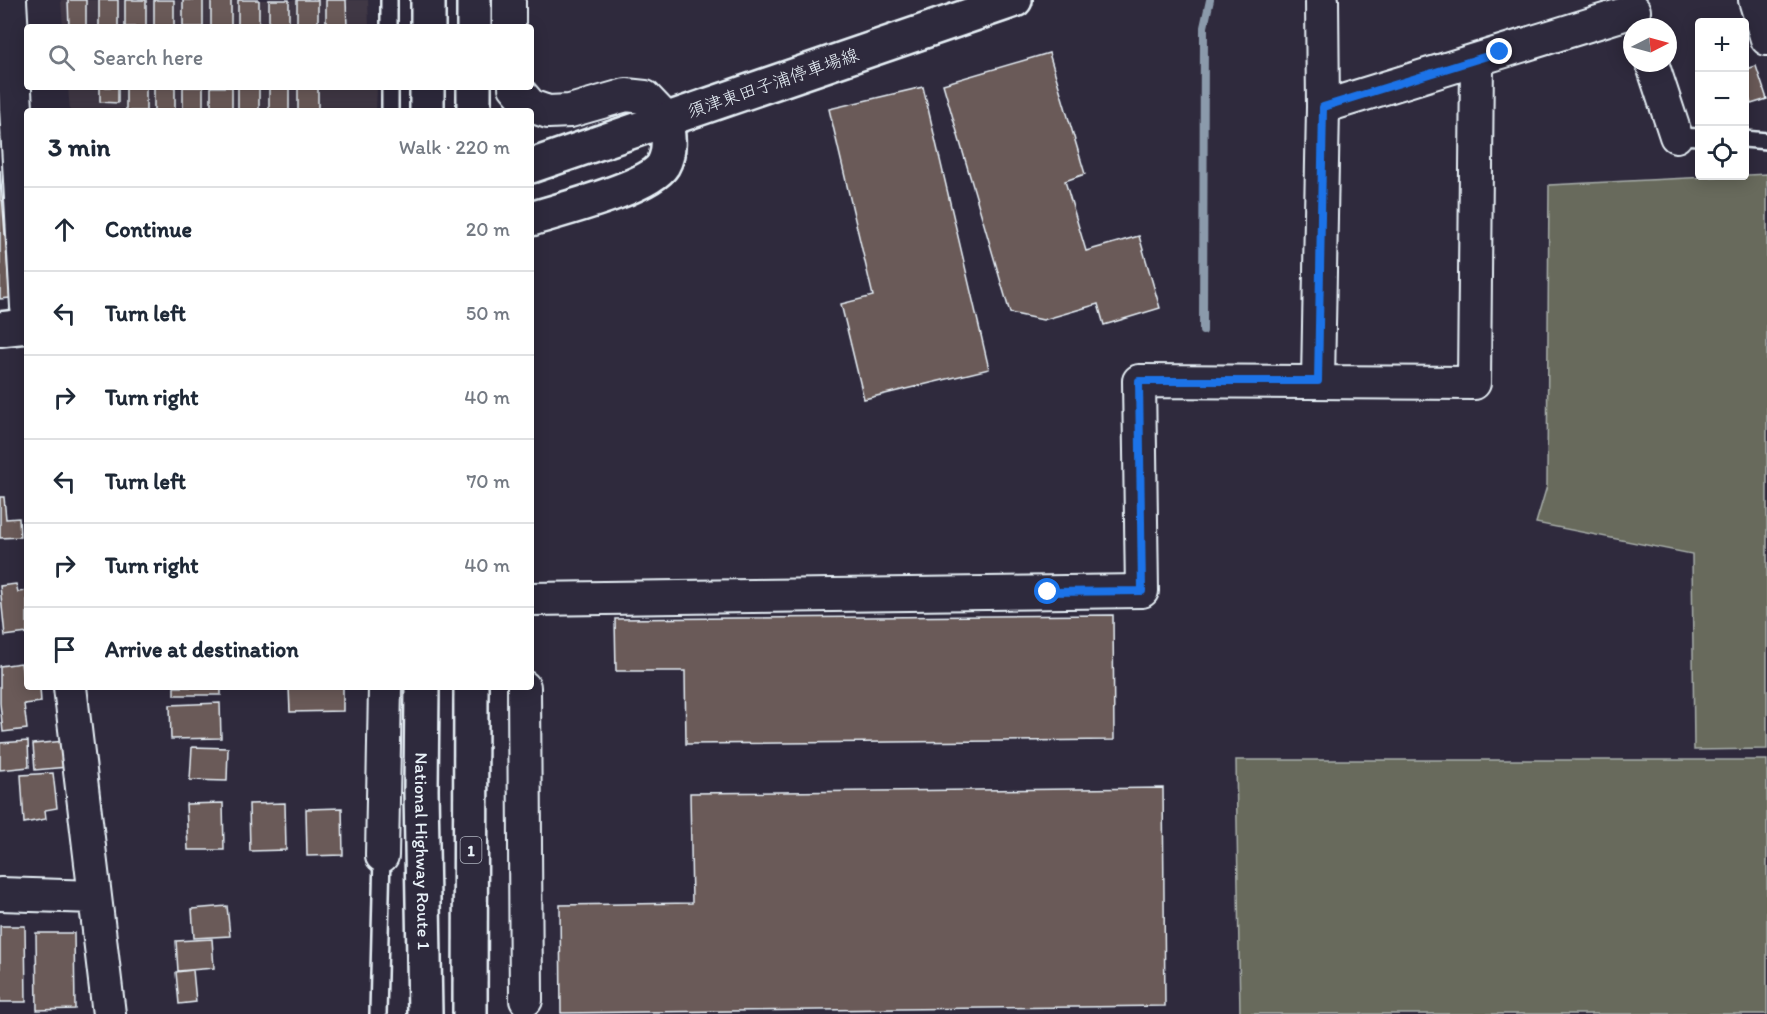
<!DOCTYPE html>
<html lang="en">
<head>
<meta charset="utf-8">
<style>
  :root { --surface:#fff; --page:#f6f6f7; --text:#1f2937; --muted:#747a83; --line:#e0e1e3 }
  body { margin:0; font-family:Itim,"Klee One",sans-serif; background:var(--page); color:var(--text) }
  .controls { position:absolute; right:18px; top:18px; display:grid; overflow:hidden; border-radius:6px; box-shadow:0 3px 15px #0003 }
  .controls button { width:54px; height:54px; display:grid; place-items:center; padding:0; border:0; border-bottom:2px solid var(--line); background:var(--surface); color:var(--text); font:30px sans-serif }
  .compass { position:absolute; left:1623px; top:18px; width:54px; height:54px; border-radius:50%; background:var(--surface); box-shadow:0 3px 15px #0003; rotate:84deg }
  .stop { position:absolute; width:18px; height:18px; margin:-14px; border:4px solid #1a73e8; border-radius:50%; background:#fff }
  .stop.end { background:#1a73e8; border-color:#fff; box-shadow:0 2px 6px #0008 }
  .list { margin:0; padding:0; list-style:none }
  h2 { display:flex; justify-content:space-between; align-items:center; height:78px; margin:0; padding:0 24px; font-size:26px }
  h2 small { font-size:20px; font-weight:400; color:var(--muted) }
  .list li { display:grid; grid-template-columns:39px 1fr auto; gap:18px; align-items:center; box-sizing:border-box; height:84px; padding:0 24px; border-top:2px solid var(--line) }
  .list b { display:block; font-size:22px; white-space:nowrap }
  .list em { font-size:20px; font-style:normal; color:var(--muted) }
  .icon { flex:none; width:33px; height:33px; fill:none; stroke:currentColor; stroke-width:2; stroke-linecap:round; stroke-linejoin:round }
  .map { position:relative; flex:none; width:1767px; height:1014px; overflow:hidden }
  .search { position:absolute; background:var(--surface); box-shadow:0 3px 15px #0003; left:24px; top:24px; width:510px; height:66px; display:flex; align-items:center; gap:15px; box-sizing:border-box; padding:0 21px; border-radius:6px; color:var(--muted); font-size:22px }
  .panel { position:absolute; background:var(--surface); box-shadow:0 3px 15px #0003; left:24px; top:108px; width:510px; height:582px; border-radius:6px }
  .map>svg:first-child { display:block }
  .built { fill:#413845 }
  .green { fill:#676a5c; stroke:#a8aeaa; stroke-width:1.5 }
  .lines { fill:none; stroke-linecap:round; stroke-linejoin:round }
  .stream { stroke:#8b9aab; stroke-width:8 }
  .building { fill:#6b5a58; stroke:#e8f1f8; stroke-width:1.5 }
  .service-casing { stroke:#e8f1f8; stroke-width:20 }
  .minor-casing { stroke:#e8f1f8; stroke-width:36 }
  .tertiary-casing { stroke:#e8f1f8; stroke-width:38 }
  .secondary-casing { stroke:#e8f1f8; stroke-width:38 }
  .trunk-casing { stroke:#e8f1f8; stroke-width:38 }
  .service { stroke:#2f2a3d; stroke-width:15 }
  .minor { stroke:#2f2a3d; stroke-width:32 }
  .tertiary { stroke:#2f2a3d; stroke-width:33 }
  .secondary { stroke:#2f2a3d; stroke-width:33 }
  .trunk { stroke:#2f2a3d; stroke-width:33 }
  .route { stroke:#1a73e8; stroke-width:8 }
  .labels { text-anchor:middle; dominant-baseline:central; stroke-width:5; stroke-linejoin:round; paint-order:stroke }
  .shield { fill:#2f2a3d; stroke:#b0b5c0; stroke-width:1.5 }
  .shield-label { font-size:16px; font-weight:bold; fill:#e8f1f8 }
  .street-label { font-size:18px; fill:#e8f1f8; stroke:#2f2a3d }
</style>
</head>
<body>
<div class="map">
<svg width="1767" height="1014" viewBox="0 0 1767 1014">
  <rect width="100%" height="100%" fill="#2f2a3d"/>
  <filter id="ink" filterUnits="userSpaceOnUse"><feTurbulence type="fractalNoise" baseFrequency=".0167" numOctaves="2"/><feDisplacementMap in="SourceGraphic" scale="12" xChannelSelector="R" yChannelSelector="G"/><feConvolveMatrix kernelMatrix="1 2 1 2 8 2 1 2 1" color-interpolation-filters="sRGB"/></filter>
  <g filter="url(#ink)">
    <path class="built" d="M61,0H368L369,27H63Z
      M68,87H377L376,111H70Z"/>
    <path class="green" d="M1767,174V749L1694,750L1692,554L1536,523L1547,486L1549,185Z
      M1236,760H1767V1014H1240Z"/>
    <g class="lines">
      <path class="stream" d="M1203,331L1204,27L1210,0"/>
    </g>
    <path class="building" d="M68,0H86V27H69Z
      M99,0H118V27H99Z
      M125,0H146V27H125Z
      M154,0H174V27H154Z
      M183,0H203V27H183Z
      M211,0H231V27H211Z
      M238,0H259V27H238Z
      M269,0H289V27H269Z
      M297,0H318V27H297Z
      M326,0H346L347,27H326Z
      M1049,53L1085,174L1065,181L1086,251L1139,236L1160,308L1104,325L1098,304L1043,320L1010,313L943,84Z
      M1756,66L1767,99L1751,104L1749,98L1744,100V70Z
      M100,87H118V103L100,102Z
      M126,87H146V111H126Z
      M154,87H175V111H154Z
      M183,87H203V111H183Z
      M211,87H232V111H211Z
      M238,87H259V111H238Z
      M269,87H289V111H269Z
      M298,87H318V111H298Z
      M923,87L989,369L864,399L841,304L873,296L829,109Z
      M0,170L10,298L0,299Z
      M0,497H4L6,519L19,518L20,537L0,538Z
      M16,584L18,592L27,591V633L5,636L0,586Z
      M1113,615L1114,740L686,744L685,671H616L615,619Z
      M21,663L24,686L40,687L41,702L24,704L27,729L3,732L0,703V666Z
      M174,687H221V695H174Z
      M289,687H343V711L290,712Z
      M220,703L221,738L171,739L170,705Z
      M28,741L29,767L0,770V743Z
      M65,741L67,767L35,770L33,744Z
      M192,747L228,748L227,781L190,780Z
      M53,773L57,808L45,810L46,819L24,823L21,775Z
      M1163,788L1165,1006L561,1013L560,905L692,903L690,793Z
      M223,803L224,850H188L186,804Z
      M285,803L286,850L250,851L249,804Z
      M342,808L343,855L307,856L306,809Z
      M227,906L230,936L194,938L192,909Z
      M0,926H25L26,1002H0Z
      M36,933H74L75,1009L37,1010Z
      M212,939L214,968L178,971L176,941Z
      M193,970L196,1002L179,1004L176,972Z"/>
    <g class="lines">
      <g class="service-casing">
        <path id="service" d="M389,0V27
          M390,87V111
          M1676,136L1700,137
          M1744,139L1767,141
          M378,1014L382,856"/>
      </g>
      <g class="minor-casing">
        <path id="minor" d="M10,0L27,307
          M1755,0L1767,39
          M509,27V0
          M1652,63L1676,136
          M515,87L531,106L548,112L570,111L626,95L645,97L666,119
          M1323,107L1634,11
          M1318,381L1323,107L1322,0
          M531,599L1142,591L1139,381L1474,383L1477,60
          M70,687L109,1014
          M524,687L526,1000
          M382,856L385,687
          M0,894L95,897"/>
      </g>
      <g class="tertiary-casing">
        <path id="tertiary" d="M531,219C559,210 649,188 663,165C671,151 668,134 666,119"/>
      </g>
      <g class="secondary-casing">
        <path id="secondary" d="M531,166L1015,0
          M0,329L27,326"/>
      </g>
      <g class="trunk-casing">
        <g id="trunk">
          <path d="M474,0V27"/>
          <path d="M428,27V0"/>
          <path d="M474,87V111"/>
          <path d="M427,111V87"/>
          <path id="s1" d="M422,687L421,790L425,1014"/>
          <path d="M470,1014L471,687"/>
        </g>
      </g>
      <use href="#service" class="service"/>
      <use href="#minor" class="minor"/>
      <use href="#tertiary" class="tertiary"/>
      <use href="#secondary" class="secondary"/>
      <use href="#trunk" class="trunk"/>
    </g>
  </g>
  <g class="lines" filter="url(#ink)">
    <path class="route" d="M1048,592L1142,591L1139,381H1318L1323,107L1500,52"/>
  </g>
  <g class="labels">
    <rect class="shield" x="460.5" y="837" width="21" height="26" rx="4.5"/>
    <g class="shield-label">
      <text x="471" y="850">1</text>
    </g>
    <g class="street-label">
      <text transform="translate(773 83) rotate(-19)">須津東田子浦停車場線</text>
      <text stroke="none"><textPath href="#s1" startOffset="164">National Highway Route 1</textPath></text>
    </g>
  </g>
</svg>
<div class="controls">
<button>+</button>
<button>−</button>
<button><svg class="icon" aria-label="locate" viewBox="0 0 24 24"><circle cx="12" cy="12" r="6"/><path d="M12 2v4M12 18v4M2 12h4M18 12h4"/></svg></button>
</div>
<svg class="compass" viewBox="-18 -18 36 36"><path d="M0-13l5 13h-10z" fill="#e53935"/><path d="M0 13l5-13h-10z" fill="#747a83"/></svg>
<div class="stop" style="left:1048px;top:592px"></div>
<div class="stop end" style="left:1500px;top:52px"></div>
<div class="search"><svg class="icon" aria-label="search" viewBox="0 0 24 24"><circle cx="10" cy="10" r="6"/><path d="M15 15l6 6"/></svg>Search here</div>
<section class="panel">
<h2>3 min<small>Walk · 220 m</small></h2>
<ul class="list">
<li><svg class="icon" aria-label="ahead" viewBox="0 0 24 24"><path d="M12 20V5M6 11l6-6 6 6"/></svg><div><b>Continue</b></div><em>20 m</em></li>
<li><svg class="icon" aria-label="left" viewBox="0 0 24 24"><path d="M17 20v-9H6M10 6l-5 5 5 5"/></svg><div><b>Turn left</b></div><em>50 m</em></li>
<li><svg class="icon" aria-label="right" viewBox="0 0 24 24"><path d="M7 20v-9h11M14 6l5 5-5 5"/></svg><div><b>Turn right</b></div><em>40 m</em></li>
<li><svg class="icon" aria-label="left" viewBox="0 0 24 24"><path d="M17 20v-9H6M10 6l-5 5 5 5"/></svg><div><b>Turn left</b></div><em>70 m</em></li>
<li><svg class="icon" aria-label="right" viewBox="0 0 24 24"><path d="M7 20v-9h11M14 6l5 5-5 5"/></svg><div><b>Turn right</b></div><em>40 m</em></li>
<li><svg class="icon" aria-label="arrive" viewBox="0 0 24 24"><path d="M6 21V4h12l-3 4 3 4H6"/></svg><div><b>Arrive at destination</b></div></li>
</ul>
</section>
</div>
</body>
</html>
